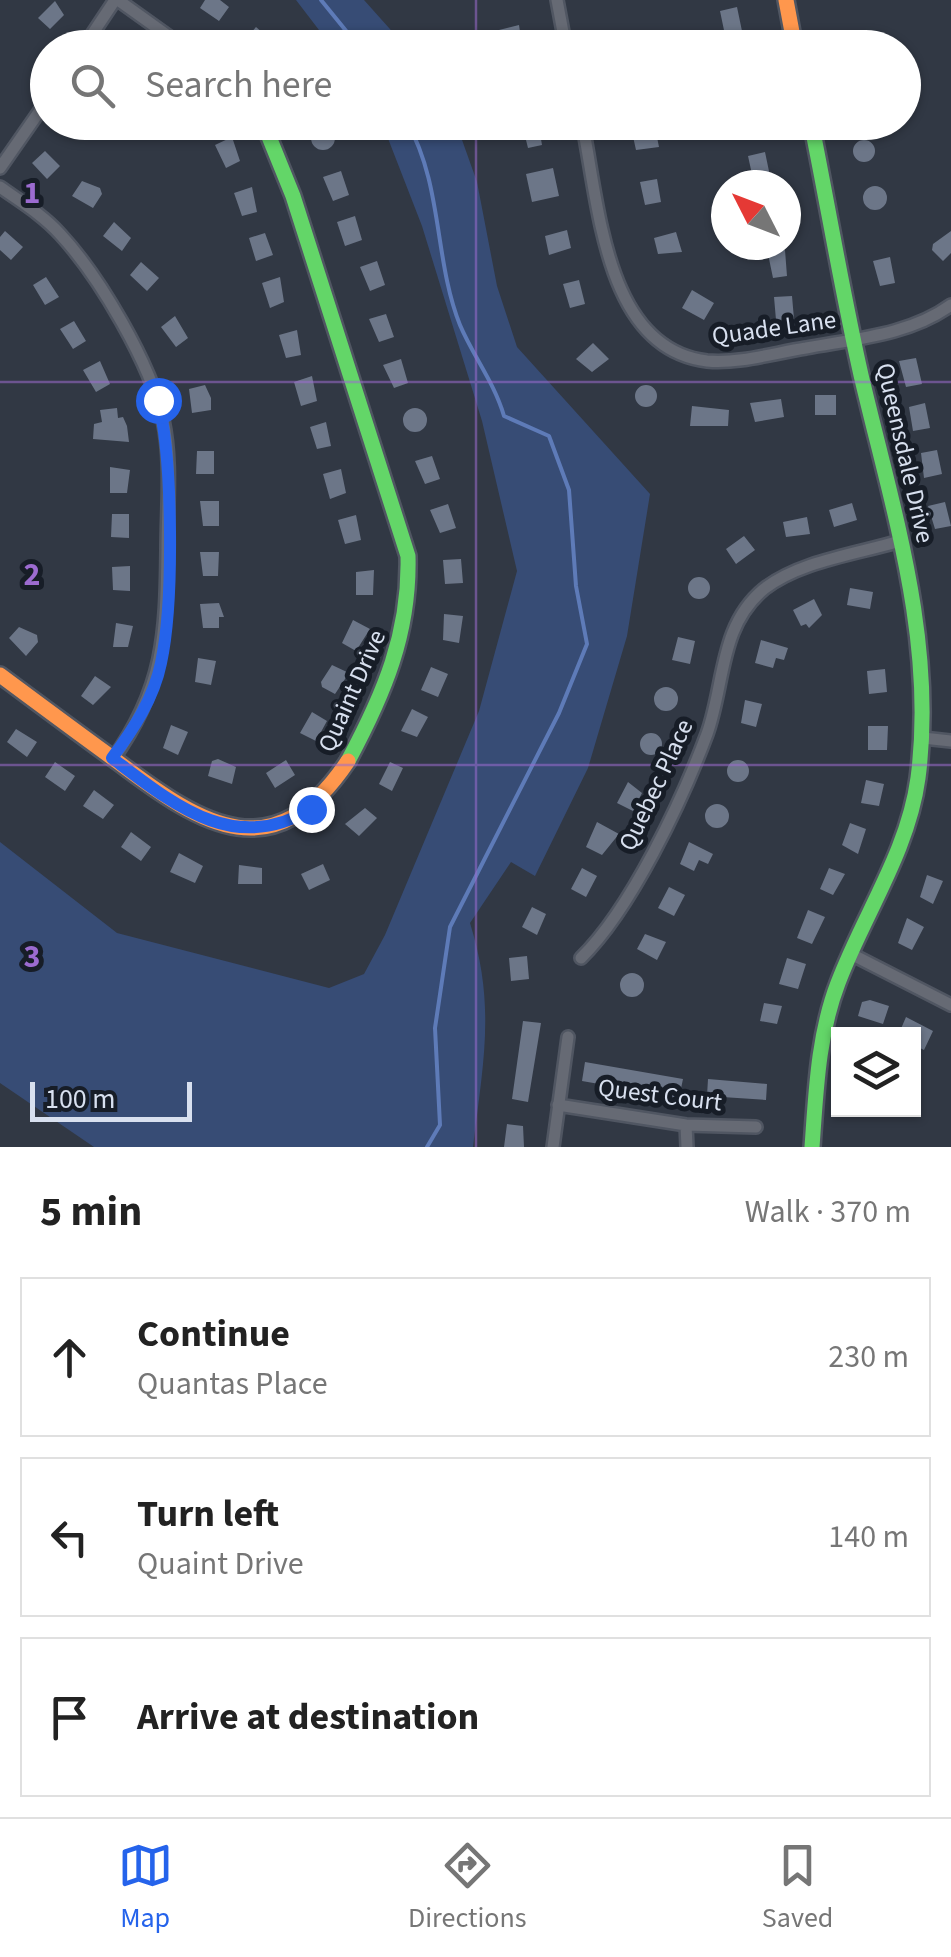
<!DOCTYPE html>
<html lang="en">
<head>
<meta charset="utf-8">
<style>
  :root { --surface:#fff; --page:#f6f6f6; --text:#222; --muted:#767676; --line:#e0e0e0; --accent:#2563eb }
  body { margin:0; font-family:"Source Sans 3",sans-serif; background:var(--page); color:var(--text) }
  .controls { position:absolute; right:30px; bottom:30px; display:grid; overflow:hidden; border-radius:0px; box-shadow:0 2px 8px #0004 }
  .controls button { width:90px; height:90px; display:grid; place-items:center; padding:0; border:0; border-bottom:2px solid var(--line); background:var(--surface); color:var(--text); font:50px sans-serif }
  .compass { position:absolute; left:711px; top:170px; width:90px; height:90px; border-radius:50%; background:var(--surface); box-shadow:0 2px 8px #0004; rotate:312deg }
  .scale { position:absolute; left:30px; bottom:25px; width:162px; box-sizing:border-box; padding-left:10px; border:5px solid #d8e0ef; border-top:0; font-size:28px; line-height:35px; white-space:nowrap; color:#d8e0ef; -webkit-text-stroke:8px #171d27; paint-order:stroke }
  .stop { position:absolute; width:30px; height:30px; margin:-22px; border:8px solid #2563eb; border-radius:50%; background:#fff }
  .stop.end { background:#2563eb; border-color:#fff; box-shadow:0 2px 10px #0008 }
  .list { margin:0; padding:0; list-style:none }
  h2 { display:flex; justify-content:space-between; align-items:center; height:130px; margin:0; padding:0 40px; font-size:42px }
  h2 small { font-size:32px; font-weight:400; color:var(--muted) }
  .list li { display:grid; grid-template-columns:65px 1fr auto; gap:30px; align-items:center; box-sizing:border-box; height:160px; margin:0 20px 20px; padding:0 20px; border:2px solid var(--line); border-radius:0px }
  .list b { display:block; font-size:38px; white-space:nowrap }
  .list p { margin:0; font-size:32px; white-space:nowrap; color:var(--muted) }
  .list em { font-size:32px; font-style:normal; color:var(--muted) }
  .icon { flex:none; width:55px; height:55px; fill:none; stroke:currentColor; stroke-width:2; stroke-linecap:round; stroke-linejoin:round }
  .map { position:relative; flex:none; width:951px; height:1147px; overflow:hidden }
  .search { position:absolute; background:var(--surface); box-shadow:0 2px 8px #0004; left:30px; right:30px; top:30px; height:110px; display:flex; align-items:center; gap:25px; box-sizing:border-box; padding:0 35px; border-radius:55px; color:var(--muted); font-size:38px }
  .sheet { height:670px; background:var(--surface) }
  nav { display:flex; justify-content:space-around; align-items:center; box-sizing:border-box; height:140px; border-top:2px solid var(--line); background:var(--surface); font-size:28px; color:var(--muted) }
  nav a { display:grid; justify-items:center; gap:5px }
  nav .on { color:var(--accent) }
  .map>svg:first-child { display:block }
  .green { fill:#374c75 }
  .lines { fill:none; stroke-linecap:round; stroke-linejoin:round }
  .stream { stroke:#5e7bb8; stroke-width:4 }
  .building { fill:#6c7688 }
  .street-casing { stroke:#505662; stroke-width:16 }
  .fast-casing { stroke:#505662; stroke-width:20 }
  .slow-casing { stroke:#505662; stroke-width:20 }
  .street { stroke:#666a74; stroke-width:11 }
  .fast { stroke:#63d668; stroke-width:15 }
  .slow { stroke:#ff974d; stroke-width:15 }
  .route { stroke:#2563eb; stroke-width:12 }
  .grid { fill:none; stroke:#9c6bd0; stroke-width:2.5; stroke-opacity:0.55 }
  .labels { text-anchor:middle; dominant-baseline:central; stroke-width:10; stroke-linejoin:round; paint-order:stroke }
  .street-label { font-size:25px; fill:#d8e0ef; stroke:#171d27 }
  .grid-label { font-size:32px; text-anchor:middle; font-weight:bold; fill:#9c6bd0; stroke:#171d27; stroke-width:10; stroke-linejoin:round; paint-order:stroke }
</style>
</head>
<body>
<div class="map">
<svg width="951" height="1147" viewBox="0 0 951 1147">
  <rect width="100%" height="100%" fill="#313844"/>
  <path class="green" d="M296,0H364L406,47H332Z
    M382,123H456L477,182L497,286L517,347L650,494L627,636L588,768L535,876L511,862L470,923C496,1006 483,1063 473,1147H94L0,1083V842L117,933L329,988L364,974L385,935L479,711L517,571L482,421L422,226Z"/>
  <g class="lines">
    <path class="stream" d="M321,0L360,48
      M407,122C443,186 434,260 460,325C473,356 494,382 504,416L549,436L569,490L576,586L587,644L559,713L450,927L435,1028L440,1125L427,1147"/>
  </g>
  <path class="building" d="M205,0H220L229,7L219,21L200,8Z
    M55,1L64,15L50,29L38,18Z
    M737,7L742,31L725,35L720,11Z
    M519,25L522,45L499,48L495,31Z
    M256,27L270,39L277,48H251L244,41Z
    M538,122L542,145L528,148L522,124Z
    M311 138a12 12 0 1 1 24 0a12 12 0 1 1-24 0Z
    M655,127L659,147L636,150L632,132Z
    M232,137L240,161L226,168L215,145Z
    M853 151a11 11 0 1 1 22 0a11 11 0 1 1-22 0Z
    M45,151L60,166L47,179L32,163Z
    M765,152L770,176L753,179L748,156Z
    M553,168L559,196L532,202L526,174Z
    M341,171L349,195L333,201L323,177Z
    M657,179L661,202L645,205L640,182Z
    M82,181L100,188L102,194L93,208L72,196Z
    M863 198a12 12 0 1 1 24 0a12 12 0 1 1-24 0Z
    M252,187L257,212L242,216L234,193Z
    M355,216L362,240L345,246L337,222Z
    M114,222L131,238L122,251L103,236Z
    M567,230L571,248L549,255L545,236Z
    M5,231L23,247L11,260L0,250V237Z
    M951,231V253L943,261L932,250L933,244Z
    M676,232L682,252L658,254L654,238Z
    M265,233L273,255L256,261L249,238Z
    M785,250L787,276L773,278L768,254Z
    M890,257L895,283L880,286L873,261Z
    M377,261L385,285L370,291L360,267Z
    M141,262L159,278L147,291L130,275Z
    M46,277L59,297L45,305L33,285Z
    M280,277L284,302L270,308L262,283Z
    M579,280L585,304L570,308L563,284Z
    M692,290L714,303L704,320L682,308Z
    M792,296L794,319L776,320L774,297Z
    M386,314L394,337L379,342L369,319Z
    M175,316L188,338L176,347L161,327Z
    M74,321L86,341L73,349L60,329Z
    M297,330L301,355L286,358L279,335Z
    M593,343L609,359L592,372L576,359Z
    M916,358L922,384L906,387L899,361Z
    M401,359L408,383L394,388L383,365Z
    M100,361L110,384L96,392L83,370Z
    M312,376L317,401L301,406L294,382Z
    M205,385L211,398V410L192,413L189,389Z
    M635 396a11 11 0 1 1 22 0a11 11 0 1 1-22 0Z
    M815,395H836V415H815Z
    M781,399L784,417L755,422L750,403Z
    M925,403L930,428L913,431L909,407Z
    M692,406L729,410L728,426H690Z
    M403 420a12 12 0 1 1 24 0a12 12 0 1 1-24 0Z
    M117,408L118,418L123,417L127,426L129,442L93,439L94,424L102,422L100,410Z
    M326,422L331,446L317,449L310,427Z
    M937,450L942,474L924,478L921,453Z
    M197,451H214V474H196Z
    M432,456L440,479L425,484L415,461Z
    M110,467L130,470L127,493H110Z
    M341,469L346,493L330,499L323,474Z
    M200,501H219V526H203Z
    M945,502L951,526L935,529L928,506Z
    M852,503L857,520L834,527L829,510Z
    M448,504L456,528L440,533L430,510Z
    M112,514H129V538L111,537Z
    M356,515L361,540L345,544L338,520Z
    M807,517L810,534L786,537L783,522Z
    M744,536L755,550L736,564L726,549Z
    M200,552H219L218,576H203Z
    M461,559L463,583L445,584L443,560Z
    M130,566V591L113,590L112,567Z
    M374,570L373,595H356V572Z
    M688 588a11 11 0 1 1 22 0a11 11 0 1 1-22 0Z
    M850,588L873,592L870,609L847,605Z
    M814,599L822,615L809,628L806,624L801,626L793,610Z
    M219,603L224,617H219V628H203L200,604Z
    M444,614L463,616L459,643L443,640Z
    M353,620L370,629L356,651L342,643Z
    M116,623L133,626L128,647H113Z
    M19,627L37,635L38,642L26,656L9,638Z
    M678,637L695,641L690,664L672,660Z
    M761,640L788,648L784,660L776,658L773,668L755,663Z
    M198,658L216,661L211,685L195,682Z
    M332,665L349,673L335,694L322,687L321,682Z
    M431,667L448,674L438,697L421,690Z
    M885,669L887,692L869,694L867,671Z
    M95,676L111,687L93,705L81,696Z
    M654 699a12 12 0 1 1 24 0a12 12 0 1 1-24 0Z
    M745,700L762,704L756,727L741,723Z
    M412,709L428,717L417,737L401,731Z
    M312,712L327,721L316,741L300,733Z
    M171,725L188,732L178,755L163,748Z
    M868,726H888L887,750H868Z
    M16,729L37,742L27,757L7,742Z
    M640 744a11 11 0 1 1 22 0a11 11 0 1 1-22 0Z
    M218,759L236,767L232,784L208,776L212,761Z
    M727 771a11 11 0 1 1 22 0a11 11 0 1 1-22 0Z
    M286,760L295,775L275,788L266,773Z
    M55,762L75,776L65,791L45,777Z
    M390,762L403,768L392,791L379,784Z
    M866,780L884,784L879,806L861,803Z
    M628,782L642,793L633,811L617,803Z
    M94,790L114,805L103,819L83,806Z
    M705 816a12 12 0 1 1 24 0a12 12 0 1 1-24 0Z
    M365,808L377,818L359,836L345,824Z
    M597,822L619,834L602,855L586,847Z
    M850,823L866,829L858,854L842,845Z
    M131,832L151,847L141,861L121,847Z
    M689,842L713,854L708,864L699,860L694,871L680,864Z
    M179,853L203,866L195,883L170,872Z
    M323,864L330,880L309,890L301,874Z
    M239,865L262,868V884H238Z
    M582,868L597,876L586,897L571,889Z
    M829,868L845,874L833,895L820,889Z
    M927,875L943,881L933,904L920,897Z
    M669,887L685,895L674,916L658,908Z
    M532,907L546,914L537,935L522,927Z
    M808,910L825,917L812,944L797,938Z
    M907,918L924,927L912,950L898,943Z
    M645,934L666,942L657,960L637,949Z
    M527,956L529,979L511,981L509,958Z
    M787,958L806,964L798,989L779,984Z
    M620 985a12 12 0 1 1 24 0a12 12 0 1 1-24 0Z
    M870,1000L889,1006L883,1024L858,1016L862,1002Z
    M764,1003L782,1006L777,1024L760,1021Z
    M906,1017L933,1031L924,1050L916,1046L914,1034L900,1031Z
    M523,1021L541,1023L528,1102L512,1099Z
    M585,1062L683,1079L679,1098L582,1081Z
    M708,1079L767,1084L766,1100L707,1096Z
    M507,1124L523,1126L524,1147H504Z"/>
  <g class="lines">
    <g class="street-casing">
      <path id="street" d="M118,0L185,48
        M557,0L566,48
        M83,48L115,0
        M582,122C599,202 604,349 707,361C739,364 774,353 806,348C854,339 910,335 951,305
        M0,168L48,99
        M0,187C21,202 43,215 60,234C99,276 151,364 163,420C172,461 167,507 167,550C166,634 164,688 113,759
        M923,738L951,741
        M851,954L951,1005
        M581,958C631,909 682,801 707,734C725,684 719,626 764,589C800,561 857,554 900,541
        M558,1105L686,1125L756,1127
        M686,1125L687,1147
        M553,1147L568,1037"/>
    </g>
    <g class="fast-casing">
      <path id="fast" d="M263,122L293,196L408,556C410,633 384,694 348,761
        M811,122C828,206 842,291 861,375C892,507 936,641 918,778C908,852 864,914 838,983C818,1035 816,1092 812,1147"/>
    </g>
    <g class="slow-casing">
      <path id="slow" d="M786,0L795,48
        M0,675C39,704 78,733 118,762C204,827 274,871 348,761"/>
    </g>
    <use href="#street" class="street"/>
    <use href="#fast" class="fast"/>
    <use href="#slow" class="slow"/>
  </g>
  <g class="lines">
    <path class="route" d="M158,400C173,459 174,603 161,663C154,698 133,730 112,758C173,804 234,856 311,809"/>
  </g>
  <path class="grid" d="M476,0V48M476,122V1147M0,382H951M0,765H951"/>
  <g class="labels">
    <g class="street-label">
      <text transform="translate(774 328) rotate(-8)">Quade Lane</text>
      <text transform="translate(905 453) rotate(77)">Queensdale Drive</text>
      <text transform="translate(352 691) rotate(-66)">Quaint Drive</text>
      <text transform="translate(656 785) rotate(-65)">Quebec Place</text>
      <text transform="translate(660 1095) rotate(7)">Quest Court</text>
    </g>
  </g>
  <g class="grid-label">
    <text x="32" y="203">1</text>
    <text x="32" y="585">2</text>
    <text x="32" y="967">3</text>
  </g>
</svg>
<div class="controls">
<button><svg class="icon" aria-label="layers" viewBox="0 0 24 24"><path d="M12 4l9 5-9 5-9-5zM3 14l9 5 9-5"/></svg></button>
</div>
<svg class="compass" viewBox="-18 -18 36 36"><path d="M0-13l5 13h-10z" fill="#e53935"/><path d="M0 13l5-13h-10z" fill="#767676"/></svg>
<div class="scale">100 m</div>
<div class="stop" style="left:158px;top:400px"></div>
<div class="stop end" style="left:311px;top:809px"></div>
<div class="search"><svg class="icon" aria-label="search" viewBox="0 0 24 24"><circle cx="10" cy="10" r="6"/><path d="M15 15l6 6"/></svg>Search here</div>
</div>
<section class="sheet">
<h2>5 min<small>Walk · 370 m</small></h2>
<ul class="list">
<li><svg class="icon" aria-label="ahead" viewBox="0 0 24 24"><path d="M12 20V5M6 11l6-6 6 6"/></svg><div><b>Continue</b><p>Quantas Place</p></div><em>230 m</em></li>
<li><svg class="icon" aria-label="left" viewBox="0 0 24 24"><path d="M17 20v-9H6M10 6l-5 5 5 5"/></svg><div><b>Turn left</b><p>Quaint Drive</p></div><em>140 m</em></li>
<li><svg class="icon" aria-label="arrive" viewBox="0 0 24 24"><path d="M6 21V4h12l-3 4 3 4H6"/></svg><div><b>Arrive at destination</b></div></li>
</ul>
</section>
<nav>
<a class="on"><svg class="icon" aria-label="map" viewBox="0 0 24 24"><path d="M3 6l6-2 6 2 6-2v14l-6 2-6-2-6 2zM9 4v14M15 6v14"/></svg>Map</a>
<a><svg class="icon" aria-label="directions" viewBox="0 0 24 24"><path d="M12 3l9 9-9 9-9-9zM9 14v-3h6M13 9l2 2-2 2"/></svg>Directions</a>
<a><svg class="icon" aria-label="saved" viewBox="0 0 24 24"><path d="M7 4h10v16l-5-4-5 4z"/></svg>Saved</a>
</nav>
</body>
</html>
